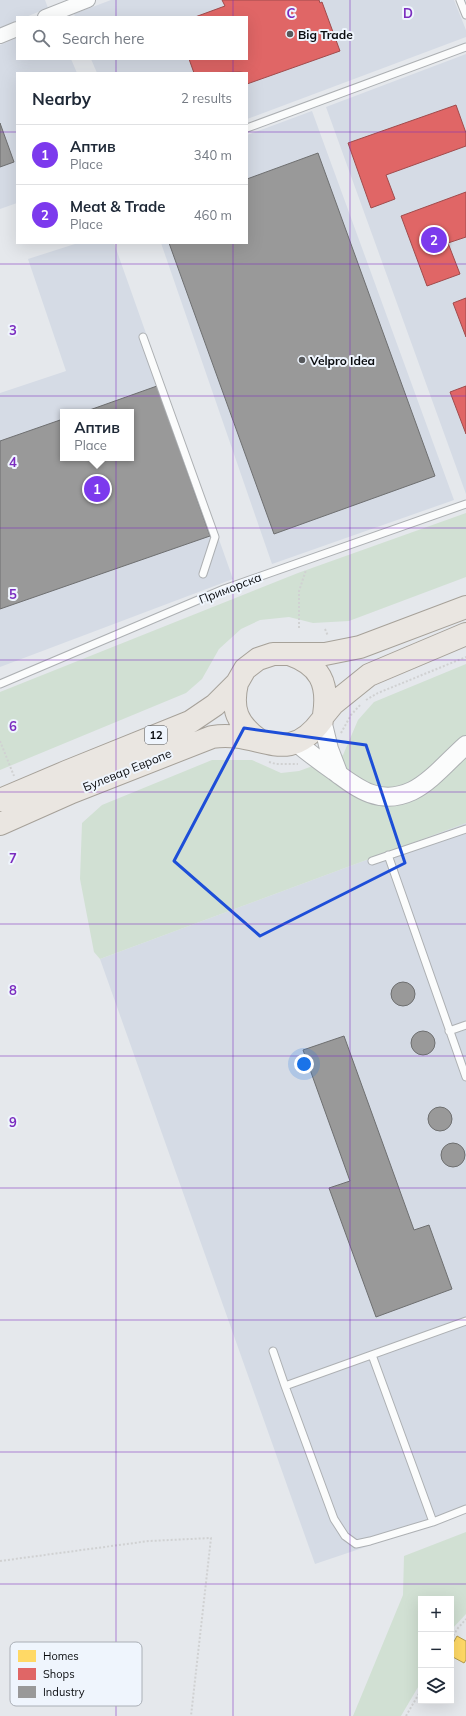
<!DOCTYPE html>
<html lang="en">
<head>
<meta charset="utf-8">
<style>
  :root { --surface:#fff; --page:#f6f6f7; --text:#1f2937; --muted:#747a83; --line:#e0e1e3; --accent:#7c3aed }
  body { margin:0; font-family:Mulish,sans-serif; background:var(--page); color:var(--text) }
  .controls { position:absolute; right:12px; bottom:12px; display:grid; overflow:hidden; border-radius:0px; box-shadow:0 4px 16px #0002 }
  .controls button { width:36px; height:36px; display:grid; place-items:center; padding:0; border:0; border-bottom:1px solid var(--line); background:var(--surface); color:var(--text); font:20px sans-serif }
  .you { position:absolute; left:304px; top:1064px; width:14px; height:14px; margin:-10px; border:3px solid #fff; border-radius:50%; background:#1a73e8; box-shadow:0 0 0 6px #1a73e833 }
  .badge { display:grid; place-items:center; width:26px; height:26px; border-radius:50%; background:var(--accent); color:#fff; font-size:13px; font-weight:700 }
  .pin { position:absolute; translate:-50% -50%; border:2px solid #fff; box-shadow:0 1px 4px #0006 }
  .popup { position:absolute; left:60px; top:409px; width:74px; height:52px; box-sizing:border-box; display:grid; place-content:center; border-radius:0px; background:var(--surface); filter:drop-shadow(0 1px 3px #0005); font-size:13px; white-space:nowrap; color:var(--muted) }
  .popup b { font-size:15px; color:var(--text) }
  .popup::after { content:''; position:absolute; left:50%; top:100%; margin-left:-8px; border:8px solid transparent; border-top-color:var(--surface) }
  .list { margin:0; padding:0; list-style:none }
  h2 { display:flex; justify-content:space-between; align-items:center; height:52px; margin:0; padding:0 16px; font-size:17px }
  h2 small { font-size:13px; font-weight:400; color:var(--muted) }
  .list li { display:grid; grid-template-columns:26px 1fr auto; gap:12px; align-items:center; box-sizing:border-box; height:60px; padding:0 16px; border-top:1px solid var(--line) }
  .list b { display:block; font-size:15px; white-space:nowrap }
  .list p { margin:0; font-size:13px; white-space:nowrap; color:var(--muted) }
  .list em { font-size:13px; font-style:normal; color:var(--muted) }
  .icon { flex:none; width:22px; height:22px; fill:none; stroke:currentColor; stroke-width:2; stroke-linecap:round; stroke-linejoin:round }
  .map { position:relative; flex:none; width:466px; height:1716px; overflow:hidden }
  .search { position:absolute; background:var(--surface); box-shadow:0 4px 16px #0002; left:16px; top:16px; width:232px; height:44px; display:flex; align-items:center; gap:10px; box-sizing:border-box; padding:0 14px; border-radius:0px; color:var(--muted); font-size:15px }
  .panel { position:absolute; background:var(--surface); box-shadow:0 4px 16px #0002; left:16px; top:72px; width:232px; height:172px; border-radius:0px }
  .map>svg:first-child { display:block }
  .built { fill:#d5dbe5; fill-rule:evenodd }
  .green { fill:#d1e0d3 }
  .homes { fill:#ffd966; stroke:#b69c4c }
  .shops { fill:#e06666; stroke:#a04b4c }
  .industry { fill:#999; stroke:#6e6f70 }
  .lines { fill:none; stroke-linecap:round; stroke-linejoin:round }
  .service-casing { stroke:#adb0b3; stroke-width:9 }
  .minor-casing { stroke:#adb0b3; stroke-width:16 }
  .tertiary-casing { stroke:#adb0b3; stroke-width:20 }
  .primary-casing { stroke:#a6a199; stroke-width:24 }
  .path { stroke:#d0d1d2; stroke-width:2; stroke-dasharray:2 2; stroke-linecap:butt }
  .service { stroke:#fbfcfc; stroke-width:7 }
  .minor { stroke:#fbfcfc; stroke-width:14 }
  .tertiary { stroke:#fbfcfc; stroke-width:18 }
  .primary { stroke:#eae6e1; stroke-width:22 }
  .marked { fill:none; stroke:#1d4ed8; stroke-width:3; stroke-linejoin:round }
  .grid { fill:none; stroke:#7b2cbf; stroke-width:1; stroke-opacity:0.55 }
  .poi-dot { fill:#57595c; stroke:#eff5fd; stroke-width:1.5 }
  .labels { text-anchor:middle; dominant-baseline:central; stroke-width:4; stroke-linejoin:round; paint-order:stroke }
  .shield { fill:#eff5fd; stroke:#4f5256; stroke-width:1 }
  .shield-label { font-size:11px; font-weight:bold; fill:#0a0c0f }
  .poi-label { font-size:12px; font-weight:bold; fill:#0a0c0f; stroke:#eff5fd; text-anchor:start }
  .street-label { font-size:12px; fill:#0a0c0f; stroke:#eff5fd }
  .key { fill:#eff5fd; stroke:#aaafb6; stroke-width:1 }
  .key-label { font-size:11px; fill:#0a0c0f }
  .grid-label { font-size:13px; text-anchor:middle; font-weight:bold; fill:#7b2cbf; stroke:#eff5fd; stroke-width:4; stroke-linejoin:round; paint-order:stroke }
</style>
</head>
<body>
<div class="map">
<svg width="466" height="1716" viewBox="0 0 466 1716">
  <rect width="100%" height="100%" fill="#e5e8ec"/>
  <path class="built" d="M0,0H45L48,8L26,17H17V21L0,28Z
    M111,0H454L466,30V37L247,119V73H97L91,59H247V17H75L74,14Z
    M17,38V59H71L77,73H17V203L0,209V45Z
    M466,54V494L326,107Z
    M312,111L454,500L272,564L161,243H247V135Z
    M78,243H114L233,579L0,667V393L66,371L28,259ZM63,412H131V458H63Z
    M466,823V1513L315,1564L100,959Z"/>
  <path class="green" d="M466,513V577L349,621L313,623L289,617L260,620L241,629L219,649L202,679L186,693L0,770V692L298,573Z
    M466,664V823L100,959L94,952L80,879L82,823L102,805L212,760H252L281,773L299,771L343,755L358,720L374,702Z
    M466,1532V1614L451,1630V1599H421V1682L401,1716H353L403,1595L404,1556Z"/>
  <path class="homes" d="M457,1636L466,1641V1660L464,1663L451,1656V1647Z"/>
  <path class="shops" d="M222,0H319L320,3L322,2L340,51L247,84V73L240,72L194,73L189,59H247V17H195L225,6Z
    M456,105L466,133V146L386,175L395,199L371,208L348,143Z
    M466,192V237L448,243L460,274L427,286L401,216Z
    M466,298V337L453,303Z
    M466,386V434L450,392Z"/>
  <path class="industry" d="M0,123L14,162L0,167Z
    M318,153L435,476L274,534L169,243H247V179Z
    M157,386L210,536L0,609V441L63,419V458H131V412H84Z
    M391 994a12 12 0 1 1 24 0a12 12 0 1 1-24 0Z
    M411 1043a12 12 0 1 1 24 0a12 12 0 1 1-24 0Z
    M344,1036L414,1230L429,1225L452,1289L376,1317L329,1188L350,1181L303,1050Z
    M428 1119a12 12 0 1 1 24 0a12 12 0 1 1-24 0Z
    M441 1155a12 12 0 1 1 24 0a12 12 0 1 1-24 0Z"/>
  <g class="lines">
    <g class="service-casing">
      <path id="service" d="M460,0L466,15
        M247,128L466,47
        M143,337L215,537L203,574
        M0,684L224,589L466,504
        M388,855L466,1077
        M372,861L466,829
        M449,1031L466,1025
        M273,1351L285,1386
        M372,1355L433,1522L370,1541L356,1544L345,1536L334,1519L285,1386L466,1321
        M433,1522L466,1509"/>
    </g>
    <g class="minor-casing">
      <path id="minor" d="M45,17L88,0
        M0,36L17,29"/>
    </g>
    <g class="tertiary-casing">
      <path id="tertiary" d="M322,720L329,749L339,775
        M297,743C309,753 321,762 334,771C358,789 380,806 412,791C431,782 450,759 466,745"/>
    </g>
    <g class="primary-casing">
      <path id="primary" d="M289,654C320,665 329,683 324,715
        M237,683C231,709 237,724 259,740
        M324,715L333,704L369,675L466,634
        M0,800L66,772L190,722L215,705L237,683L245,669L258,659L273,654H325L360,647L466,607
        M0,824L72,792L212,737C260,729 286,769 322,720"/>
    </g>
    <path class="path" d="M299,628V591L306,570
      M325,629L328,636
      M366,700L378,693L466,657
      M341,733L351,715L361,704
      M0,741L14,776
      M269,762L276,764H298
      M0,1561L149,1541L211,1538L191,1716
      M451,1639L458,1628L466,1619
      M406,1716L421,1690"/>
    <use href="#service" class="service"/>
    <use href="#minor" class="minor"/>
    <use href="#tertiary" class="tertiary"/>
    <use href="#primary" class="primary"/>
  </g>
  <path class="marked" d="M244,728L366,745L405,863L260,936L174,861Z"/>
  <path class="grid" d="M116,0V17M233,0V17M350,0V1716M116,59V73M233,59V73M0,132H17M247,132H466M116,243V1716M233,243V1716M0,264H466M0,396H466M0,528H466M0,660H466M0,792H466M0,924H466M0,1056H466M0,1188H466M0,1320H466M0,1452H466M0,1584H466"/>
  <g class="poi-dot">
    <circle cx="290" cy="34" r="4"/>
    <circle cx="302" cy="360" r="4"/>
  </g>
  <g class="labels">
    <rect class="shield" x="145" y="726" width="22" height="18" rx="3"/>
    <g class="shield-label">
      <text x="156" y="735">12</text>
    </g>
    <g class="poi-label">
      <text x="298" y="34">Big Trade</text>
      <text x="310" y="360">Velpro Idea</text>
    </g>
    <g class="street-label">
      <text transform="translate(230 588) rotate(-21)">Приморска</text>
      <text transform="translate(127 770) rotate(-22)">Булевар Европе</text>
    </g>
  </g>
  <rect x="10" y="1642" width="132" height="64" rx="6" class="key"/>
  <rect x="18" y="1650" width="18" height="12" fill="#ffd966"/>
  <rect x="18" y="1668" width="18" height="12" fill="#e06666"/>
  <rect x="18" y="1686" width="18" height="12" fill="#999"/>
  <g class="key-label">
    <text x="43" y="1660">Homes</text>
    <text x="43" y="1678">Shops</text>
    <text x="43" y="1696">Industry</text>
  </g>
  <g class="grid-label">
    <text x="291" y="18">C</text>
    <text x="408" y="18">D</text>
    <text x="13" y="335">3</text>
    <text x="13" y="467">4</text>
    <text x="13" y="599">5</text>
    <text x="13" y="731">6</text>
    <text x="13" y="863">7</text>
    <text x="13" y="995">8</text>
    <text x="13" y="1127">9</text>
  </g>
</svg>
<div class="controls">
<button>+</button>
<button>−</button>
<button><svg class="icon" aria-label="layers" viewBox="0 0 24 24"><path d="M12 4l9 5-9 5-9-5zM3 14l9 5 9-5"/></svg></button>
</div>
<div class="you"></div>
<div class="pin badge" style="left:97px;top:489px">1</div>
<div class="popup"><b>Аптив</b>Place</div>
<div class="pin badge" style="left:434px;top:240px">2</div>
<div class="search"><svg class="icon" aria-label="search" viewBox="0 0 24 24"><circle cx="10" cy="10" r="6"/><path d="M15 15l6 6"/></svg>Search here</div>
<section class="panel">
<h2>Nearby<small>2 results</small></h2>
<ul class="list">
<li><span class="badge">1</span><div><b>Аптив</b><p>Place</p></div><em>340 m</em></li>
<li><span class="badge">2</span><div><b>Meat &amp; Trade</b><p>Place</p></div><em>460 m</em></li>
</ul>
</section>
</div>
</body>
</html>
